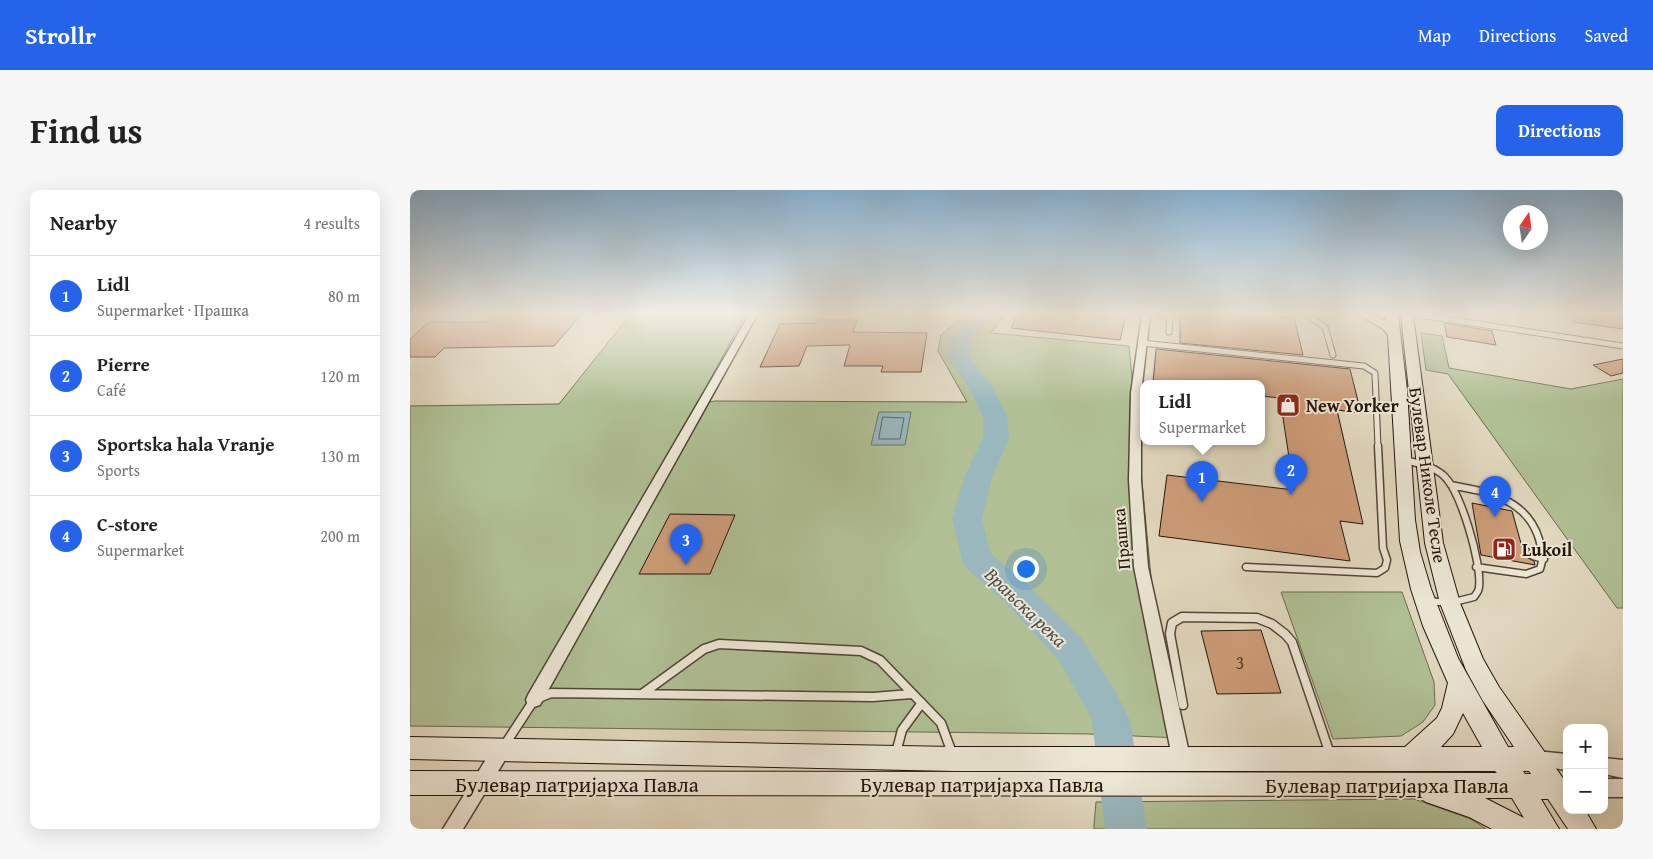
<!DOCTYPE html>
<html lang="en">
<head>
<meta charset="utf-8">
<style>
  :root { --surface:#fff; --page:#f6f6f6; --text:#222; --muted:#767676; --line:#e0e0e0; --accent:#2563eb }
  body { margin:0; font-family:"Gentium Book Plus",serif; background:var(--page); color:var(--text) }
  .controls { position:absolute; right:15px; bottom:15px; display:grid; overflow:hidden; border-radius:10px; box-shadow:0 5px 20px #0002 }
  .controls button { width:45px; height:45px; display:grid; place-items:center; padding:0; border:0; border-bottom:1px solid var(--line); background:var(--surface); color:var(--text); font:25px sans-serif }
  .compass { position:absolute; left:1093px; top:15px; width:45px; height:45px; border-radius:50%; background:var(--surface); box-shadow:0 5px 20px #0002; rotate:13deg }
  .you { position:absolute; left:615px; top:378px; width:18px; height:18px; margin:-12px; border:4px solid #fff; border-radius:50%; background:#1a73e8; box-shadow:0 0 0 8px #1a73e833 }
  .badge { display:grid; place-items:center; width:32px; height:32px; border-radius:50%; background:var(--accent); color:#fff; font-size:16px; font-weight:700 }
  .pin { position:absolute; translate:-50% -41px; filter:drop-shadow(0 1px 2px #0008) }
  .pin::after { content:''; position:absolute; top:26px; width:18px; height:15px; background:inherit; clip-path:polygon(0 0,100% 0,50% 100%) }
  .popup { position:absolute; left:730px; top:190px; width:125px; height:65px; box-sizing:border-box; display:grid; place-content:center; border-radius:10px; background:var(--surface); filter:drop-shadow(0 1px 4px #0005); font-size:16px; white-space:nowrap; color:var(--muted) }
  .popup b { font-size:19px; color:var(--text) }
  .popup::after { content:''; position:absolute; left:50%; top:100%; margin-left:-10px; border:10px solid transparent; border-top-color:var(--surface) }
  .list { margin:0; padding:0; list-style:none }
  h2 { display:flex; justify-content:space-between; align-items:center; height:65px; margin:0; padding:0 20px; font-size:21px }
  h2 small { font-size:16px; font-weight:400; color:var(--muted) }
  .list li { display:grid; grid-template-columns:32px 1fr auto; gap:15px; align-items:center; box-sizing:border-box; height:80px; padding:0 20px; border-top:1px solid var(--line) }
  .list b { display:block; font-size:19px; white-space:nowrap }
  .list p { margin:0; font-size:16px; white-space:nowrap; color:var(--muted) }
  .list em { font-size:16px; font-style:normal; color:var(--muted) }
  .map { position:relative; flex:none; width:1213px; height:639px; overflow:hidden; border-radius:10px }
  header { display:flex; align-items:center; gap:30px; box-sizing:border-box; height:70px; padding:0 25px; background:var(--accent); color:#fff }
  header strong { font-size:24px }
  nav { display:flex; gap:28px; margin-inline-start:auto; font-size:18px }
  .intro { display:flex; align-items:center; justify-content:space-between; box-sizing:border-box; height:120px; padding:0 30px }
  h1 { margin:0; font-size:35px }
  .button { padding:12px 22px; border-radius:10px; background:var(--accent); color:#fff; font-size:18px; font-weight:700 }
  main { display:flex; gap:30px; padding:0 30px }
  aside { flex:1; background:var(--surface); border-radius:10px; box-shadow:0 5px 20px #0002 }
  .map>svg:first-child { display:block }
  .green { fill:#b0bf94; stroke:#6a6a50 }
  .water { fill:#99b7bd; stroke:#6a7676 }
  .lines { fill:none; stroke-linecap:round; stroke-linejoin:round }
  .shore { stroke:#5e6664; stroke-width:1 }
  .river { fill:#99b7bd; fill-rule:evenodd }
  .building { fill:#cd9c78; stroke:#24140b }
  .lane-far2-casing { stroke:#534538; stroke-width:7 }
  .lane-far1-casing { stroke:#534538; stroke-width:9 }
  .lane-casing { stroke:#534538; stroke-width:11 }
  .street-casing { stroke:#534538; stroke-width:3 }
  .secondary-casing { stroke:#24140b; stroke-width:2 }
  .lane-far2 { stroke:#ece6d5; stroke-width:5 }
  .lane-far1 { stroke:#ece6d5; stroke-width:6 }
  .lane { stroke:#ece6d5; stroke-width:8 }
  .street { fill:#ece6d5; fill-rule:evenodd }
  .secondary { fill:#ece6d5; fill-rule:evenodd }
  .labels { text-anchor:middle; dominant-baseline:central; stroke-width:4; stroke-linejoin:round; paint-order:stroke }
  .poi-label { font-size:18px; font-weight:bold; fill:#24140b; stroke:#ece6d5; text-anchor:start }
  .street-label { font-size:18px; fill:#24140b; stroke:#ece6d5 }
  .near-number-label { font-size:18px; fill:#4e3626 }
  .water-label { font-size:19px; font-style:italic; fill:#4d4d49; stroke:#ece6d5 }
  .near-street-label { font-size:21px; fill:#24140b; stroke:#ece6d5 }
</style>
</head>
<body>
<header>
<strong>Strollr</strong>
<nav><a>Map</a><a>Directions</a><a>Saved</a></nav>
</header>
<div class="intro"><h1>Find us</h1><a class="button">Directions</a></div>
<main>
<aside>
<h2>Nearby<small>4 results</small></h2>
<ul class="list">
<li><span class="badge">1</span><div><b>Lidl</b><p>Supermarket · Прашка</p></div><em>80 m</em></li>
<li><span class="badge">2</span><div><b>Pierre</b><p>Café</p></div><em>120 m</em></li>
<li><span class="badge">3</span><div><b>Sportska hala Vranje</b><p>Sports</p></div><em>130 m</em></li>
<li><span class="badge">4</span><div><b>C-store</b><p>Supermarket</p></div><em>200 m</em></li>
</ul>
</aside>
<div class="map">
<svg width="1213" height="639" viewBox="0 0 1213 639">
  <rect width="100%" height="100%" fill="#e1d8bf"/>
  <filter id="stains"><feTurbulence type="fractalNoise" baseFrequency=".004" numOctaves="4"/><feColorMatrix values="0 0 0 0 .2 0 0 0 0 .09 0 0 0 0 .02 0 0 0 .5 -.17"/></filter>
  <radialGradient id="worn" r=".72"><stop offset=".6" stop-color="#630" stop-opacity="0"/><stop offset="1" stop-color="#630" stop-opacity=".3"/></radialGradient>
  <path class="green" d="M220,125H335L287,214L305,211L557,212L528,161L531,145L555,125H595L581,143L719,156L744,418L770,548L679,544L0,536V216L149,214Z
    M1011,143L1032,146L1039,178L1161,199L1213,189V418H1207L1038,184L1016,180Z
    M871,402H992L1024,492L1025,515L1013,532L991,546L923,549Z
    M1004,609L1061,629L1076,639H684V635L686,612Z"/>
  <path class="water" d="M469,222H501L495,255H461Z"/>
  <g class="lines">
    <path class="shore" d="M473,227L494,228L490,249H469Z"/>
    <path class="river" d="M565,125H587L562,147L560,168L583,198L597,226L599,248L582,288L572,329L581,364L619,396L672,449L706,502L720,531L737,639H695L682,531L680,525L648,469L597,414L556,378L552,370L542,329L554,288L573,248V226L559,198L538,168L541,145Z"/>
  </g>
  <path class="building" d="M83,125H171L144,156L34,158L25,167H0V149L19,132H76Z
    M614,125H716L710,150L601,138L606,127Z
    M770,125L884,127L893,165L770,153Z
    M1163,125H1213V139L1163,132Z
    M408,130H447L443,142L517,143L511,182H471L473,176H434L440,155L397,156L389,176L350,177L370,134L407,133Z
    M1034,133L1082,141L1086,155L1037,147Z
    M746,159L940,179L951,223L927,220L953,334L930,331L940,371L749,346L757,285L884,300L870,208L851,206V193H743Z
    M1213,169V183L1201,186L1183,175Z
    M1062,313L1102,321L1112,357L1120,359L1118,368L1124,371L1125,375L1071,365Z
    M260,324L325,325L300,384H229Z
    M851,440L871,503L807,504L791,441Z"/>
  <g class="lines">
    <g class="lane-far2-casing">
      <path id="lane-far2" d="M749,125L760,126L759,142
        M897,125L915,137L923,165
        M1009,125L1213,156
        M732,153L954,176L965,183L968,257"/>
    </g>
    <g class="lane-far1-casing">
      <path id="lane-far1" d="M994,270C1008,273 1022,276 1033,285C1051,301 1072,374 1069,397C1069,401 1066,404 1064,407L1040,413L1018,411
        M1041,295C1078,302 1117,309 1129,349C1132,360 1134,368 1130,379L1116,384L1066,377
        M1123,366L1134,369
        M836,377L967,383L975,378L977,370L973,358L968,256"/>
    </g>
    <g class="lane-casing">
      <path id="lane" d="M232,504L294,459L309,454L451,461L470,470L531,533L542,563
        M773,515L760,444L762,433L772,427L847,428L862,434L875,444L882,452L920,564
        M94,556L124,510L141,503L463,507L501,504
        M486,563L492,540L511,514"/>
    </g>
    <g class="street-casing">
      <path id="street" d="M339,125H347L130,515L124,517L118,515L116,510L118,505Z
        M732,125H740L731,203V290L738,377L780,567L777,573L771,575L765,573L762,567L724,377L719,290L721,203Z
        M92,551L98,553L100,559L98,565L53,639H33L86,553Z
        M1125,561L1157,564V580L1119,575L1116,569L1119,563Z
        M1194,568L1213,570V588L1194,584Z
        M1194,589H1213V607H1194Z"/>
    </g>
    <g class="secondary-casing">
      <path id="secondary" d="M949,125H964L976,131V125H988L997,200L1005,330L1010,362L1021,399L1048,468L1098,557H1104L1073,511L1056,480L1030,413L1015,353L991,125H1003L1033,353L1050,413L1073,469L1089,497L1157,594V620H1175L1186,639H1158L1138,609H1131L1149,639H1082L1059,627L1016,612L1006,606L0,605V581L1087,583L1085,581H544L0,569V547L544,557H995L1027,528L1032,518L1038,493L1013,436L1001,399L990,351L978,145L973,139ZM1053,523L1072,557H1031L1043,544ZM1113,581H1119L1121,584H1115ZM1075,608H1102L1114,628Z"/>
    </g>
    <use href="#lane-far2" class="lane-far2"/>
    <use href="#lane-far1" class="lane-far1"/>
    <use href="#lane" class="lane"/>
    <use href="#street" class="street"/>
    <use href="#secondary" class="secondary"/>
  </g>
  <linearGradient id="sky" x2="0" y2="1"><stop stop-color="#88b5d7"/><stop offset="0.58" stop-color="#f2ede2"/><stop offset="1" stop-color="#f2ede2" stop-opacity="0"/></linearGradient>
  <rect width="1213" height="214" fill="url(#sky)"/>
  <defs>
    <g id="shop-square" transform="scale(1.25)"><rect x="-9" y="-9" width="18" height="18" rx="4" fill="#8f2418" stroke="#ece6d5"/><path d="M-5-2.5h2.3a2.7 3.5 0 0 1 5.4 0H5L5.5 6h-11ZM-1.5-2.5h3a1.5 2.3 0 0 0-3 0Z" fill="#fff"/></g>
    <g id="fuel-square" transform="scale(1.25)"><rect x="-9" y="-9" width="18" height="18" rx="4" fill="#8f2418" stroke="#ece6d5"/><path d="M-5.5-6h7V0h2V4h1.3V-2.5L3-4.5l.8-.8L6-3V5H2.5V1h-1V6h-7ZM-4.2-4.7v3.2H.2V-4.7Z" fill="#fff"/></g>
  </defs>
  <g fill-rule="evenodd">
    <use href="#shop-square" x="878" y="215"/>
    <use href="#fuel-square" x="1094" y="359"/>
  </g>
  <g class="labels">
    <g class="poi-label">
      <text x="896" y="215">New Yorker</text>
      <text x="1112" y="359">Lukoil</text>
    </g>
    <g class="street-label">
      <text transform="translate(1018 285) rotate(82)">Булевар Николе Тесле</text>
      <text transform="translate(711 349) rotate(-95)">Прашка</text>
    </g>
    <g class="near-number-label">
      <text x="830" y="472">3</text>
    </g>
    <g class="water-label">
      <text transform="translate(616 417) rotate(44)">Врањска река</text>
    </g>
    <g class="near-street-label">
      <text x="167" y="594">Булевар патријарха Павла</text>
      <text x="572" y="594">Булевар патријарха Павла</text>
      <text x="977" y="595">Булевар патријарха Павла</text>
    </g>
  </g>
  <rect width="100%" height="100%" filter="url(#stains)"/>
  <rect width="100%" height="100%" fill="url(#worn)"/>
</svg>
<div class="controls">
<button>+</button>
<button>−</button>
</div>
<svg class="compass" viewBox="-18 -18 36 36"><path d="M0-13l5 13h-10z" fill="#e53935"/><path d="M0 13l5-13h-10z" fill="#767676"/></svg>
<div class="you"></div>
<div class="pin badge" style="left:792px;top:312px">1</div>
<div class="popup"><b>Lidl</b>Supermarket</div>
<div class="pin badge" style="left:881px;top:305px">2</div>
<div class="pin badge" style="left:276px;top:375px">3</div>
<div class="pin badge" style="left:1085px;top:327px">4</div>
</div>
</main>
</body>
</html>
